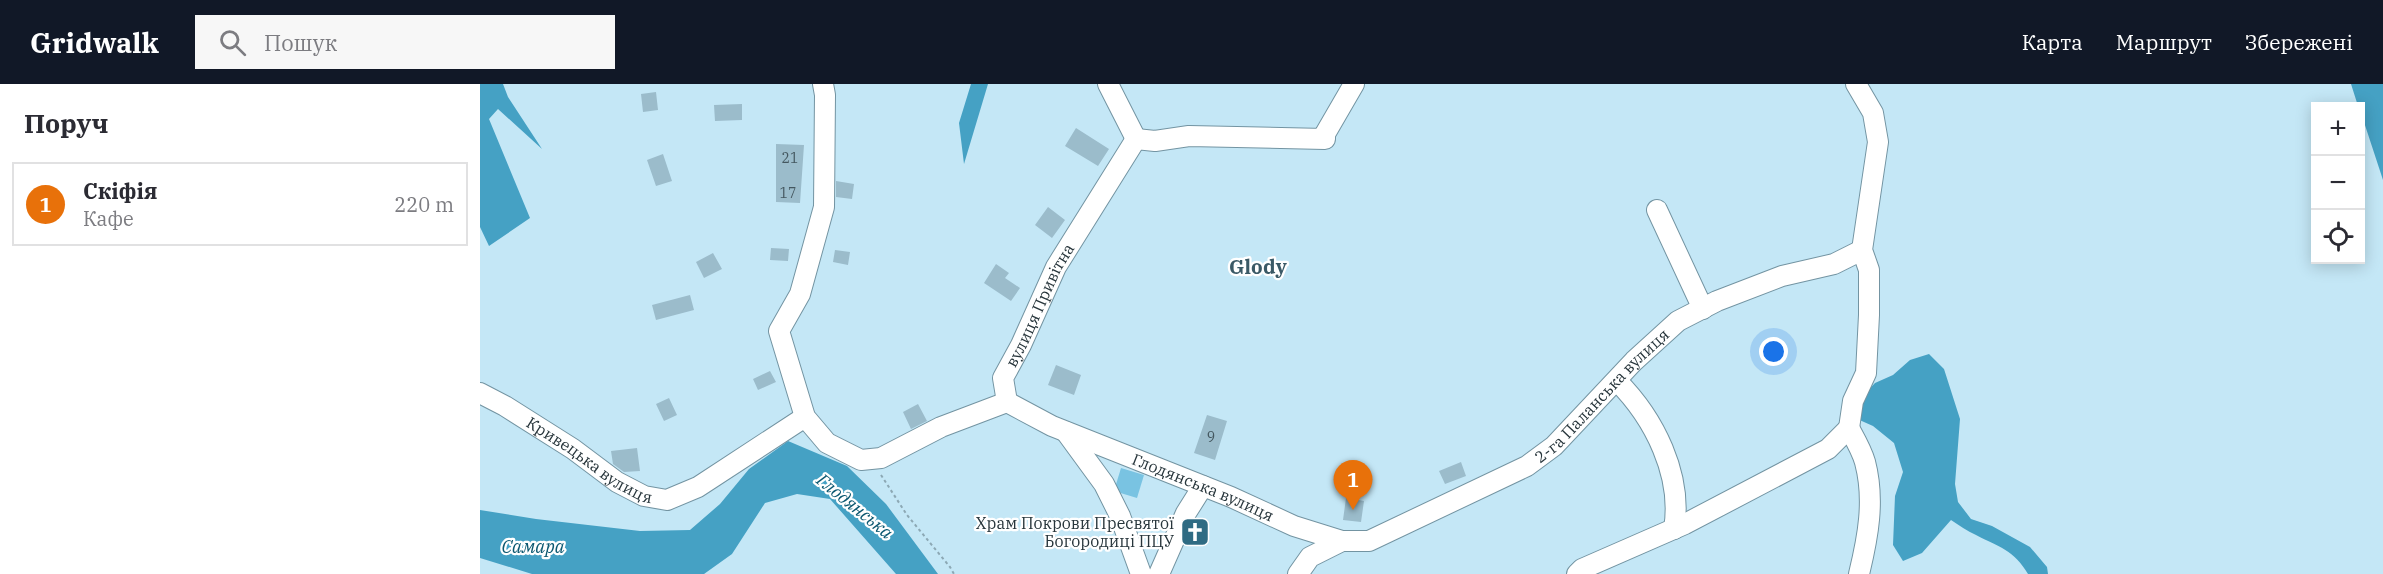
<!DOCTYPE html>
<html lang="uk">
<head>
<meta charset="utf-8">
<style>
  :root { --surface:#fff; --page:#f7f7f7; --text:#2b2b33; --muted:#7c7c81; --line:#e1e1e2; --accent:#111827 }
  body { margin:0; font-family:"IBM Plex Serif",serif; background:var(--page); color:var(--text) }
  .controls { position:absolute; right:18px; top:18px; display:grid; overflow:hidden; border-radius:0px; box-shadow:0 3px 15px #0003 }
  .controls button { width:54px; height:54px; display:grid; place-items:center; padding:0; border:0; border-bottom:2px solid var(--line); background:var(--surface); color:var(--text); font:30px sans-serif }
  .you { position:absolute; left:1294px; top:268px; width:21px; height:21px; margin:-15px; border:4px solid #fff; border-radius:50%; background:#1a73e8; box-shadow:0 0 0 9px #1a73e833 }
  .badge { display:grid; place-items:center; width:39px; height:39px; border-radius:50%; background:var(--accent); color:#fff; font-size:20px; font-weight:700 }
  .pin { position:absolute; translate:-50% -50px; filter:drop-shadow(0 2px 3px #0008) }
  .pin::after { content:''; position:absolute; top:32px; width:21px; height:18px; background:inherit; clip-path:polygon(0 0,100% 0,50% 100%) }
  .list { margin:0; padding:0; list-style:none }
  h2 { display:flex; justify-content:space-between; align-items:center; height:78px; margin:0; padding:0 24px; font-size:26px }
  h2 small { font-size:20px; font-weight:400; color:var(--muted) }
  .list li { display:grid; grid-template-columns:39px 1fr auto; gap:18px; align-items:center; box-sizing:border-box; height:84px; margin:0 12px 12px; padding:0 12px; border:2px solid var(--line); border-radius:0px }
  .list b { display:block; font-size:22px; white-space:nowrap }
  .list p { margin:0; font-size:20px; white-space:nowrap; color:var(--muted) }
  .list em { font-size:20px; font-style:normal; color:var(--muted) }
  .icon { flex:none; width:33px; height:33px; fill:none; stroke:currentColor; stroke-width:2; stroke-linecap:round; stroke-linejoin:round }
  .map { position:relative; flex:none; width:1903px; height:490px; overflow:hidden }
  header { display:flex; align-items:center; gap:36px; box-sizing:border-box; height:84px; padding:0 30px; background:var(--accent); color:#fff }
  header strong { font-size:28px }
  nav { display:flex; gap:33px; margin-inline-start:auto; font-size:21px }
  .search { width:420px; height:54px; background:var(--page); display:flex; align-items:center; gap:15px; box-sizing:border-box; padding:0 21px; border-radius:0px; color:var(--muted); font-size:22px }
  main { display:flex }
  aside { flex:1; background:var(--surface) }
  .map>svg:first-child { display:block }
  .green { fill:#79c3e2 }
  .water { fill:#45a1c4 }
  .building { fill:#9bbccb }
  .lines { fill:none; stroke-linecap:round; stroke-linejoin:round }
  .minor-casing { stroke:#7394a2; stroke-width:22 }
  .path { stroke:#8ca8b4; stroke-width:2; stroke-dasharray:3 3; stroke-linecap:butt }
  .minor { stroke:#fff; stroke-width:20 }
  .labels { text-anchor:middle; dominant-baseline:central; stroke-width:4.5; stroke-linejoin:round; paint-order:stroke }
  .number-label { font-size:14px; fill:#44575f }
  .street-label { font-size:16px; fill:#27353b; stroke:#fff }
  .poi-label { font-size:16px; fill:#27353b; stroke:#fff; text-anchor:end }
  .water-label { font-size:18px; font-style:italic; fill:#0c5871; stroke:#fff }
  .quarter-label { font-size:20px; font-weight:bold; fill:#3a5966; stroke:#fff }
</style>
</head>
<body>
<header>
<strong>Gridwalk</strong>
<div class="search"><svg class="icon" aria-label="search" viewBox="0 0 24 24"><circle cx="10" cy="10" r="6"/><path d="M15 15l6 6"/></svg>Пошук</div>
<nav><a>Карта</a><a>Маршрут</a><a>Збережені</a></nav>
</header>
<main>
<aside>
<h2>Поруч<small></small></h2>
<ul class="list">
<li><span class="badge" style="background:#e8710a">1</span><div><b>Скіфія</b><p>Кафе</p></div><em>220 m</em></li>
</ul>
</aside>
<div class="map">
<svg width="1903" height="490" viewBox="0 0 1903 490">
  <rect width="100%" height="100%" fill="#c4e7f6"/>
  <path class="green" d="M641,384L664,391L657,414L634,407Z"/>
  <path class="water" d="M0,0H23L28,13L62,65L18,25L9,35L50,134L9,162L0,143Z
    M491,0H508L484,80L479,39Z
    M1871,0H1903V96L1881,29L1880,22H1878Z
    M1449,270L1464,285L1480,335L1475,400L1478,418L1491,435L1512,442L1550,463L1567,483L1568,490H1548C1534,466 1519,463 1496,451C1487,447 1479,441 1471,436L1442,469L1423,477L1413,461L1415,412L1423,388L1414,359L1393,342L1375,334L1379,316L1395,299L1413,291L1430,276Z
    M308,357L367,382L406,420L458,490H416L350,415L317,410L285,419L252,470L224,490H52L0,474V426L56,435L160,447L210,446L240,420L269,385Z"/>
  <path class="building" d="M176,8L178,26L163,28L161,10Z
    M262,20V36L235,37L234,21Z
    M596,44L629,65L618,82L585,62Z
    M296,60L324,61L320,119L296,118Z
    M183,70L192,97L176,102L167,76Z
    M356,97L374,100L372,115L356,113Z
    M568,123L585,136L572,154L555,141Z
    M291,164L309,165L308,177L290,176Z
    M355,166L370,168L368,181L353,178Z
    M233,169L242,185L224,194L216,178Z
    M516,180L529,189L525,194L540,204L531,217L504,199Z
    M210,211L214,226L176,236L172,221Z
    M576,281L601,291L594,311L568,301Z
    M290,287L296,298L278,306L273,295Z
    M189,314L197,331L184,337L176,320Z
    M438,320L447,337L431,345L423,328Z
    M727,331L747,337L735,376L714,369Z
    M157,364L160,387L144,388L133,380L131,367Z
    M981,378L986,392L965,400L959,387Z
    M866,414L884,417L881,438L863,436Z"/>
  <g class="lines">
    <g class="minor-casing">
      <g id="minor">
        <path d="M343,0L345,11L344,123L320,210L299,247L325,333L347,359L381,376L401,374L461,343L527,318"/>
        <path d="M628,0L656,55"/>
        <path d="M656,55L675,57L709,52L845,55V50L874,0"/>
        <path d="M1177,126L1223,225"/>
        <path d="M1137,297C1174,334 1203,391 1194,445"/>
        <path id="s1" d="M0,309L25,322L93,365L137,398L164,412L187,416L218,403L325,333"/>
        <path id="s2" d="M527,318L572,342L751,413L814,442L862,457H889L1047,382L1074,362L1154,277L1198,237L1237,217L1302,192L1354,180L1382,166"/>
        <path id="s3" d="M527,318L523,294L541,261L576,183L656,55"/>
        <path d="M1369,344L1373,317L1386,289L1389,231V186L1382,166L1398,58L1393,29L1376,0"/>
        <path d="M1369,344C1375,355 1382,367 1385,378C1395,416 1388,453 1379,490"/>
        <path d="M586,348L624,400L640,432L661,490"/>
        <path d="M679,490L706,429L723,402"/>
        <path d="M818,490L830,473L862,457"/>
        <path d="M1097,490L1102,485L1205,440L1348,365L1369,344"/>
      </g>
    </g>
    <path class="path" d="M401,391L427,431L470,483L474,490"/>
    <use href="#minor" class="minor"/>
  </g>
  <defs>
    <g id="church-square" transform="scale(1.5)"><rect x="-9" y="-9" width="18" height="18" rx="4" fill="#2f6b83" stroke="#fff"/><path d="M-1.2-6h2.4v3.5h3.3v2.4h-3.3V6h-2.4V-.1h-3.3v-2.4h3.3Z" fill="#fff"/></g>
  </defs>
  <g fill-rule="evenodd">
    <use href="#church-square" x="715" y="448"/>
  </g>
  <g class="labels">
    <g class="number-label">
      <text x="310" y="74">21</text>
      <text x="308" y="109">17</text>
      <text x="731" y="353">9</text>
    </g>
    <g class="street-label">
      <text stroke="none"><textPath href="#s3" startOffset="106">вулиця Привітна</textPath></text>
      <text stroke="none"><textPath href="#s2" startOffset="668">2-га Паланська вулиця</textPath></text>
      <text stroke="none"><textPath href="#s1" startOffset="129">Кривецька вулиця</textPath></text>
      <text stroke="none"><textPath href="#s2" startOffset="214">Глодянська вулиця</textPath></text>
    </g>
    <g class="poi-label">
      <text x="694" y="439">Храм Покрови Пресвятої<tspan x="694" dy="18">Богородиці ПЦУ</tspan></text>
    </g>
    <g class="water-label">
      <text transform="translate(375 422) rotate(39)">Глодянська</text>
      <text x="53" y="462">Самара</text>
    </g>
    <g class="quarter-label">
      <text x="778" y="182">Glody</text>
    </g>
  </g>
</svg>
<div class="controls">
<button>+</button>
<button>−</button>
<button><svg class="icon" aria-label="locate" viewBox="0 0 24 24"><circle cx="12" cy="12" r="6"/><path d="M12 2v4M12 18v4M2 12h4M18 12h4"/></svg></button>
</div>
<div class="you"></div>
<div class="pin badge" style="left:873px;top:426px;background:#e8710a">1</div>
</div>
</main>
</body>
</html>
